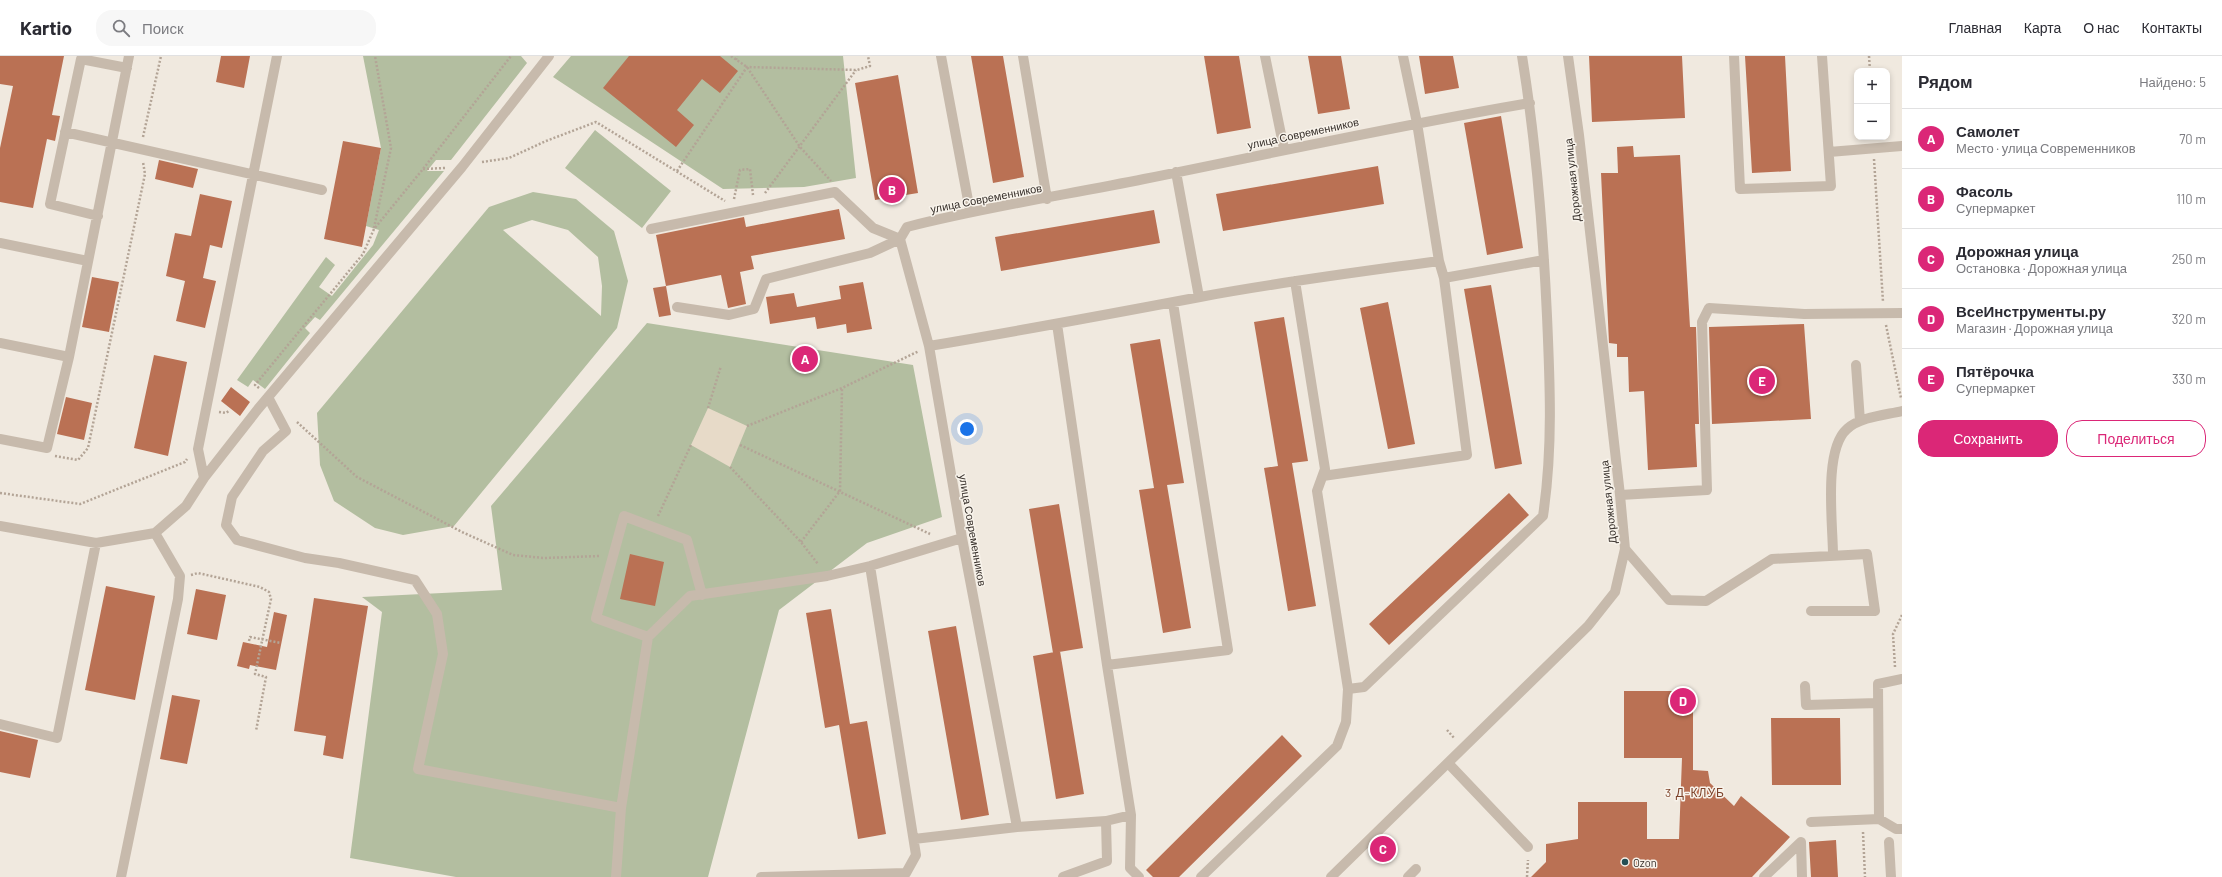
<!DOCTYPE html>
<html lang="ru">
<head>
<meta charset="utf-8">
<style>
  :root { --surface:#fff; --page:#f7f7f7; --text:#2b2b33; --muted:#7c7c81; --line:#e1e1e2; --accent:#db2777 }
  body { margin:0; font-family:Barlow,sans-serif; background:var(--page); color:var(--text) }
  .controls { position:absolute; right:12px; top:12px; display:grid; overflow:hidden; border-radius:8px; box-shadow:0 2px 6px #0003 }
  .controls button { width:36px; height:36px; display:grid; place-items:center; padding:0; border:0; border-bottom:1px solid var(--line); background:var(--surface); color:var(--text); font:20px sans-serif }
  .you { position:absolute; left:967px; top:373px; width:14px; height:14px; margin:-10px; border:3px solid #fff; border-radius:50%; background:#1a73e8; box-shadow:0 0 0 6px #1a73e833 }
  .badge { display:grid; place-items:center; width:26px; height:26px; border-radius:50%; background:var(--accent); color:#fff; font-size:13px; font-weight:700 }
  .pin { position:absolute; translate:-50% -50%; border:2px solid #fff; box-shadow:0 1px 4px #0006 }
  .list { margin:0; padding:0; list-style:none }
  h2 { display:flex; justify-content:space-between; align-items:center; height:52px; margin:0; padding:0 16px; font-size:17px }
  h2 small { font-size:13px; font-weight:400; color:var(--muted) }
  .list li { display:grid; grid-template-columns:26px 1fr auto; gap:12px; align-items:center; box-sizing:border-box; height:60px; padding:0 16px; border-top:1px solid var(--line) }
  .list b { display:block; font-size:15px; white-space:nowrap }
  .list p { margin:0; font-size:13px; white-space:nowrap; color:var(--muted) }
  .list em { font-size:13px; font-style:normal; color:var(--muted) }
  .actions { display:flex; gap:8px; padding:12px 16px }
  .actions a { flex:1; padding:9px 0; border:1px solid var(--accent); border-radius:16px; text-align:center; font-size:14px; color:var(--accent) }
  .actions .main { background:var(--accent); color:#fff }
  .icon { flex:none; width:22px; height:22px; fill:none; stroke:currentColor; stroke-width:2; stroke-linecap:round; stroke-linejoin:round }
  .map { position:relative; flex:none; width:1902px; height:821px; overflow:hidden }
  header { display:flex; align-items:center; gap:24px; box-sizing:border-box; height:56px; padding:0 20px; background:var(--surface); border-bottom:1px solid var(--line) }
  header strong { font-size:19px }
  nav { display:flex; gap:22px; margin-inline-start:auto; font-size:14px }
  .search { width:280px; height:36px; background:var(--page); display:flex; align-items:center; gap:10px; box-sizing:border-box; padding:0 14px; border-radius:16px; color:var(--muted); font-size:15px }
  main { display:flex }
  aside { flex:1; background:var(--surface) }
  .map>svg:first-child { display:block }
  .green { fill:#b3bea0; fill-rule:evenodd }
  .plaza { fill:#e7dac8 }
  .building { fill:#ba7154 }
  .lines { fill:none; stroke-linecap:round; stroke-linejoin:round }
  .path { stroke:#b3a496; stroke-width:2.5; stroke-dasharray:2 2; stroke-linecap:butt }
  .minor { stroke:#c7baac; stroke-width:10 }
  .poi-dot { fill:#244e54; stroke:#f8f3eb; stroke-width:1.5 }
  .labels { text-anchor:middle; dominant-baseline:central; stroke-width:3; stroke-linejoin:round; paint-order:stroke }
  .street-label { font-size:11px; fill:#362f2a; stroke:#f8f3eb }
  .poi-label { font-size:11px; fill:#362f2a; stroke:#f8f3eb; text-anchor:start }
  .neighbourhood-label { font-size:12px; letter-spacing:1px; fill:#7d432b; stroke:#f8f3eb }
</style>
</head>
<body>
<header>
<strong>Kartio</strong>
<div class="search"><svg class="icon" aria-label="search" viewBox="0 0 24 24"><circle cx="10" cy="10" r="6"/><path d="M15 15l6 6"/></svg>Поиск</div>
<nav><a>Главная</a><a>Карта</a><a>О нас</a><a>Контакты</a></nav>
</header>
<main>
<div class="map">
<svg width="1902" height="821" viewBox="0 0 1902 821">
  <rect width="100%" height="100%" fill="#f0e9df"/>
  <path class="green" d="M363,0H521L527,7L451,104H436L427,115H444L320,264L315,261L305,272L310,277L265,333L253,324L248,331L237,324L326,201L335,209L319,231L332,240L373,189L379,174L366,170L381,92Z
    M571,0H843L856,122L804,131L723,133L553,21Z
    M595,74L671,135L642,172L565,112Z
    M533,136L576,143L614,175L628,225L617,272L454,470L403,479L375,472L334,445L320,409L317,357L489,151ZM532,164L568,174L598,201L602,230L601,260L503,174Z
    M647,267L913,309L942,461L867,487L779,554L708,821H456L350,802L382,556L362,541L502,534L491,450Z"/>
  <path class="plaza" d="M708,352L747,370L730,411L691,389Z"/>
  <path class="building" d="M0,0H64L52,59L60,60L55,85L47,83L33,152L0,146V92L13,30L0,28Z
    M221,0H250L244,32L216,26Z
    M629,0H720L738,15L720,37L702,23L677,54L694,69L676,91L603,32Z
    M971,0H1003L1024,121L993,127Z
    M1204,0H1239L1251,72L1217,78Z
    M1308,0H1341L1350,53L1318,58Z
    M1419,0H1453L1459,32L1425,38Z
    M1589,0H1682L1685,62L1592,66Z
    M1745,0H1785L1791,115L1752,117Z
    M898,19L918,137L875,144L855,27Z
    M1501,60L1523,192L1487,199L1464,67Z
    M343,85L381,92L362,191L324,183Z
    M1633,90L1634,101L1680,99L1690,271H1696L1699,368H1695L1697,411L1648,414L1644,335L1629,336L1628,301H1617V288L1609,287L1601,117H1618L1617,91Z
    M159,104L198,113L193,132L155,123Z
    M1378,110L1384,148L1223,175L1216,138Z
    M200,138L232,145L222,192L210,189L203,222L216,225L205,272L176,265L185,225L166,220L175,177L191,180Z
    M839,153L845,183L751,200L754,213L740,216L746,248L728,252L721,219L666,230L656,179L744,161L746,171Z
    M1154,154L1160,187L1001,215L995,181Z
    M92,221L119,226L109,276L82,271Z
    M863,226L872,273L847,277L846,268L817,273L815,261L770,268L766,241L794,237L797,251L841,243L839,230Z
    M1491,229L1522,408L1495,413L1464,233Z
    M666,230L671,259L659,261L653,232Z
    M1388,246L1415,388L1388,393L1360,252Z
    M1284,261L1308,405L1292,407L1316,550L1288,555L1264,412L1278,410L1254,266Z
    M1804,268L1811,363L1712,368L1709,271Z
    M1160,283L1184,427L1167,429L1191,572L1163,577L1139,434L1154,432L1130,288Z
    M154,299L187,306L168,400L134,392Z
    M231,331L250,346L240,360L221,345Z
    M66,341L92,347L84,384L57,378Z
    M1509,437L1529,459L1389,589L1369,568Z
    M1059,448L1083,592L1053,597L1029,453Z
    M630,498L664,506L655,550L620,543Z
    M106,530L155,540L135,644L85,634Z
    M196,533L226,539L217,584L187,578Z
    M314,542L368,550L343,703L323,699L326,680L294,675Z
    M831,553L850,668L867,665L886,778L858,783L839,669L825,672L806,557Z
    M274,556L287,559L276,614L250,609L249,613L237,610L243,586L267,591Z
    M956,570L989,759L961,764L928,575Z
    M1060,595L1084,738L1056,743L1033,600Z
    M1624,635H1693V714L1708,715L1710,727L1734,750L1741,740L1790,781L1752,821H1531L1546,806V788L1578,783V746H1647V783H1679L1682,702H1624Z
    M172,639L200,644L187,708L160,703Z
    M1771,662H1840L1841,729H1772Z
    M0,675L38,684L30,722L0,716Z
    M1282,679L1302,700L1179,821H1153L1146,814Z
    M1836,784L1838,821H1811L1809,786Z"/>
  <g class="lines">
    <path class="path" d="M731,0L747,11L800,91L831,125
      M1869,0L1870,15
      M736,4L737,0
      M143,81L161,0
      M1874,103L1883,246
      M482,106L509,102L546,85L596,66L725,145
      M423,113L445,112
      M677,115L747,11L857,14L870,10L868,0
      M765,137L856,14
      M734,143L740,114L750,113L753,139
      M374,172L391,92L375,0
      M1886,269L1901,342
      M259,332L255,329L363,198L374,173L423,113L511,0
      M708,352L721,310
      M219,356L226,357L230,354
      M297,366L357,421L462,476L513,499L544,502L600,500
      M747,370L842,332L919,295
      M740,389L930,478
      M55,400L78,404L88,392L145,118L143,106
      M730,411L801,486L818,508
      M0,437L80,448L185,406L187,403
      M658,460L691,389
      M801,486L840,435L842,332
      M191,519L198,517L260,531L269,536L271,543L255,618L266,621L256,675
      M249,585L250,581L281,587
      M1895,611L1893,578L1902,559
      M1447,674L1455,683
      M1863,776L1865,821
      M1527,821L1528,804"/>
    <path class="minor" d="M941,0L970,155
      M1023,0L1047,143
      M1265,0L1284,93
      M1734,0L1740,133L1831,130L1822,0
      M65,76L322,134
      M1829,96L1902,90
      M1176,116L1199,241
      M98,160L50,148L81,3L127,12
      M651,173L835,136L873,172L900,183
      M0,187L88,205
      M1444,222L1544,204
      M1295,225L1325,413L1317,435L1348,633
      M677,251L729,259L754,253L766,223L870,197L900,183
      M1057,268L1107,609L1131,759L1130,812L1139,821
      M0,287L69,301
      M929,290C1019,275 1110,258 1200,241C1279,226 1359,216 1439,205
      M1856,309L1860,365
      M268,341L286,375L263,395L232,441L226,469L237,484L305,502L339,507L415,524L437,558L443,598L418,713L621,752
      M0,383L47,392L69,301L129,0
      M1323,420L1467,399L1444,222L1439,205L1417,67L1403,0
      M204,422L198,393L277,0
      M1620,439L1707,434L1702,266L1709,252L1804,258L1902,257
      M0,470L96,487L155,477L186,450L204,422L258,353L462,111L549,0
      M1625,493L1669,544L1706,545L1772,503L1867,498L1875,555H1811
      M1833,499C1833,469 1823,394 1847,373C1860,361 1885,359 1902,355
      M648,581L596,562L624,460L687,484L702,539
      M1107,609L1228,594L1173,247
      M1805,630L1806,649L1878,647
      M0,668L57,682L96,487
      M1448,707L1528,791
      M1879,763L1878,628L1902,623
      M1811,766L1879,763L1896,773H1902
      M1017,771L962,482L929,290L900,183L907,171C985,151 1065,139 1144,123C1273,97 1401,69 1530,47
      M914,783L1017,771L1106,765L1131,759
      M1889,786L1891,821
      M121,821L178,543L180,520L155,477
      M616,821L621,752L648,581L690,540L827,520L870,510L962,482
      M761,821L906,817L916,799L870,510
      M1063,821L1107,805L1106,765
      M1201,821L1337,690L1346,666L1348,633L1364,631L1543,460C1553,393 1550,327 1547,260C1543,173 1536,86 1522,0
      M1331,821L1588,570L1615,536L1625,493L1620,439L1579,79L1568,0
      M1408,821L1416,813
      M1764,821L1801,786L1802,821"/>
  </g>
  <circle class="poi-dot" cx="1625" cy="806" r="4"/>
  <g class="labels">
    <g class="street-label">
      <text transform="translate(1303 77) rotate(-12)">улица Современников</text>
      <text transform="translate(1572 124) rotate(-96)">Дорожная улица</text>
      <text transform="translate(986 142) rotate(-11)">улица Современников</text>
      <text transform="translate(1608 446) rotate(-96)">Дорожная улица</text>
      <text transform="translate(973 474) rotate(80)">улица Современников</text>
    </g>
    <g class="poi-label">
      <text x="1633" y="806">Ozon</text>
    </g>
    <g class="neighbourhood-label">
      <text x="1695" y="736">3 Д-КЛУБ</text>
    </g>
  </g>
</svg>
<div class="controls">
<button>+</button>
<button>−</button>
</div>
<div class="you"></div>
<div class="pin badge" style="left:805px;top:303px">A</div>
<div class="pin badge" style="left:892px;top:134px">B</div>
<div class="pin badge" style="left:1383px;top:793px">C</div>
<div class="pin badge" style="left:1683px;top:645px">D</div>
<div class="pin badge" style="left:1762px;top:325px">E</div>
</div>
<aside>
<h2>Рядом<small>Найдено: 5</small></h2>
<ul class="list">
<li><span class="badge">A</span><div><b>Самолет</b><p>Место · улица Современников</p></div><em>70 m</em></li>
<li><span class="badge">B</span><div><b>Фасоль</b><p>Супермаркет</p></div><em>110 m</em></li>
<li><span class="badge">C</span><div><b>Дорожная улица</b><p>Остановка · Дорожная улица</p></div><em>250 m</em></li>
<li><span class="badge">D</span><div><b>ВсеИнструменты.ру</b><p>Магазин · Дорожная улица</p></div><em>320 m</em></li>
<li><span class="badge">E</span><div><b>Пятёрочка</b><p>Супермаркет</p></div><em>330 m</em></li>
</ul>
<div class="actions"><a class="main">Сохранить</a><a>Поделиться</a></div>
</aside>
</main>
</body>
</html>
